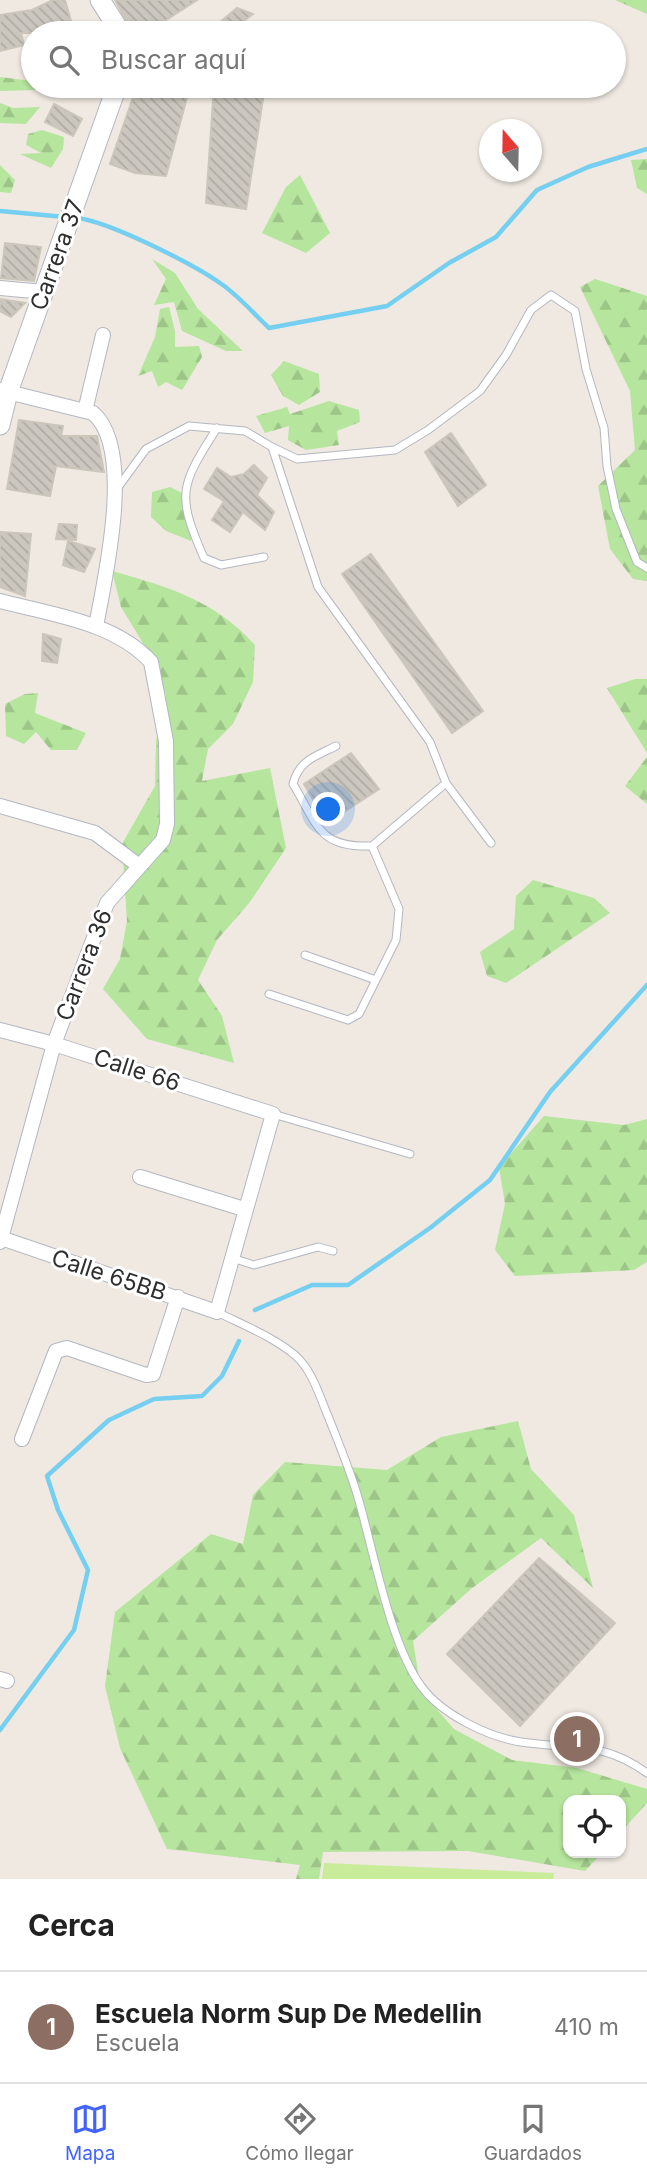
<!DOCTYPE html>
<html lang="es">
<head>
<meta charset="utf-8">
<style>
  :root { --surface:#fff; --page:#f6f6f6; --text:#222; --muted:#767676; --line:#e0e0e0; --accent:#4264fb }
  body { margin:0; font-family:Inter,sans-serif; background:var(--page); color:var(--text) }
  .controls { position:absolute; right:21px; bottom:21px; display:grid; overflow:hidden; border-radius:14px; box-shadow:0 2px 5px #0004 }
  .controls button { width:63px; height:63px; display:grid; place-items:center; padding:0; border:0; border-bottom:2px solid var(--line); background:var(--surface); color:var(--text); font:35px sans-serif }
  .compass { position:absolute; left:479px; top:119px; width:63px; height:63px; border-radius:50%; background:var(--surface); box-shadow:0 2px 5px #0004; rotate:340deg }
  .you { position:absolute; left:329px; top:810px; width:24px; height:24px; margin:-18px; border:5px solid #fff; border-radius:50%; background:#1a73e8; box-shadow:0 0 0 10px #1a73e833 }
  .badge { display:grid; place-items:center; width:46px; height:46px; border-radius:50%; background:var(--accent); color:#fff; font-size:23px; font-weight:700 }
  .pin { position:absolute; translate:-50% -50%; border:4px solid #fff; box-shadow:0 2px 7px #0006 }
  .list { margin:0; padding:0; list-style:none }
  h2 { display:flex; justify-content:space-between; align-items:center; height:91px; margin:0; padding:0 28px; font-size:30px }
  h2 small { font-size:23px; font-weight:400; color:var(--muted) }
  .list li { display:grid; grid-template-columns:46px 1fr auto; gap:21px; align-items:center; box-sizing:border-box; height:112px; padding:0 28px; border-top:2px solid var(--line) }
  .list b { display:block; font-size:26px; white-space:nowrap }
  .list p { margin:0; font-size:23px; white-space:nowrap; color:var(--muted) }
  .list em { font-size:23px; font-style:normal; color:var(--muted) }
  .icon { flex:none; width:38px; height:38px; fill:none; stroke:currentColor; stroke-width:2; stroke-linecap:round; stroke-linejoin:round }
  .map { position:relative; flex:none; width:647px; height:1879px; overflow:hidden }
  .search { position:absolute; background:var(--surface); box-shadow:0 2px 5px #0004; left:21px; right:21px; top:21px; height:77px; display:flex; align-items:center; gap:18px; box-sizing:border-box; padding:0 24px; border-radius:38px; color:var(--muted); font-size:26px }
  .sheet { height:203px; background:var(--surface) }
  nav { display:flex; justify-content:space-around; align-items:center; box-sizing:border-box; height:98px; border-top:2px solid var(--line); background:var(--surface); font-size:19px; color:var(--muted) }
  nav a { display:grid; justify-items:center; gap:4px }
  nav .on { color:var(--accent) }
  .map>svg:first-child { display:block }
  .forest { fill:url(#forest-firs) }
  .pitch { fill:#c9ec9a }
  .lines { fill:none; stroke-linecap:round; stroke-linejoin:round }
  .stream { stroke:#75cff0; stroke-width:4.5 }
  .building { fill:url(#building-back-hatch); stroke:#cbc5ba; stroke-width:2 }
  .lane-casing { stroke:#b4b7c1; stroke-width:9 }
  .street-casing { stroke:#b4b7c1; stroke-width:16 }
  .secondary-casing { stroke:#b4b7c1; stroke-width:21 }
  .lane { stroke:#fff; stroke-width:7 }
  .street { stroke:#fff; stroke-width:14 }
  .secondary { stroke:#fff; stroke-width:19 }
  .labels { text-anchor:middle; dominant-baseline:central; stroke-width:6; stroke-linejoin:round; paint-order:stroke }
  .street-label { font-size:23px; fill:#2e2e2e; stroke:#fff }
</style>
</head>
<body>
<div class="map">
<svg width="647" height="1879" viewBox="0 0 647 1879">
  <defs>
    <pattern id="forest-firs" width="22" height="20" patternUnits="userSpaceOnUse" patternTransform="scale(1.75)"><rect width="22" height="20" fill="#b6e59e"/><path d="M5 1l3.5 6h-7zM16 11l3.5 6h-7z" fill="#9dc588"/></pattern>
    <pattern id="building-back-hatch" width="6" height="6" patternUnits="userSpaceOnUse" patternTransform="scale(1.75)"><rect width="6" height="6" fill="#cbc7bf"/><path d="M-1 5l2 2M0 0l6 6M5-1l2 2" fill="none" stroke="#afaba4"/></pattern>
  </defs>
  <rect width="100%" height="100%" fill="#efe9e1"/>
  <path class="forest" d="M615,0H647V14Z
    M0,77L32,81L35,90L0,91Z
    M0,103L13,108L40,107L26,124L0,123Z
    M42,130L64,137L63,149L51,168L20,154L41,153L26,145L28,134Z
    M647,159V194L637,188L631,160Z
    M0,165L15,180L11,193L0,192Z
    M300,175L330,233L306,253L262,233L286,187Z
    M152,259L175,273L198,309L243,351H226L182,331L174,302L154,305L166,279Z
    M595,279L647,296V581L633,579L610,549L598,486L635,450L630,391L580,287Z
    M169,307L175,331V347L199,346L202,357L182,390L166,382L158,387L152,371L138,376L155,337L160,309Z
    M284,361L319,374L320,392L299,405L283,396L271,375Z
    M329,401L359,410L360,422L337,431L339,445L306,450L288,440L289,426L265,433L256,416L287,407L290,414Z
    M170,487L186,495L194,524L191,541L166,531L151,517L152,492Z
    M112,571C169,587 214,600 255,645L253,682L233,724L208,749L202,781L270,768L286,848L250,902L217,940L198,980L222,1016L234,1063L147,1039L103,989L120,959L127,921L122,844L155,786L156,741L166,694L146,648L121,607Z
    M635,679H647V753L607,688Z
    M38,693L35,713L86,733L77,750H51L36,732L24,744L6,736L5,704L25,694Z
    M647,757V804L625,786Z
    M533,880L594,898L610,913L506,983L487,976L480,952L514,929L516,896Z
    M544,1116L624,1125L647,1119V1262L634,1270L515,1276L495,1250L505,1204L499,1167Z
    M518,1421L531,1469L574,1515L593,1588L541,1538L471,1589L413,1641L421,1691L454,1729L512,1760L577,1768L647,1789V1803L621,1832V1800H568V1853H602L585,1871L468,1851L323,1852L319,1879H296L300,1865L167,1849L120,1748L105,1686L115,1612L211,1534L243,1544L253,1495L285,1462L387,1470L441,1437Z"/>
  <path class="pitch" d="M324,1863L554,1873L553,1879H322Z"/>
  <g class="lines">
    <path class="stream" d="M0,211L65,217
      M77,218C108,221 193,264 220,283C238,295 253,313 269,328L387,306L449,263L496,237L537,190L588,167L647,149
      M255,1310L312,1285H348L430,1228L490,1180L550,1092L647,985
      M0,1730L74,1630L88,1570L58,1510L47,1476L109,1420L154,1399L202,1396L222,1376L239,1341"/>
  </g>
  <path class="building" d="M53,0H65L73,28L57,33H21L24,45L0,51V15L32,10Z
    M115,0H197L146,33H133Z
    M237,8L253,14L227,33H217L218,24Z
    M137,86H190L166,176L135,173L110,164Z
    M214,86H265L246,209L206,203Z
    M54,104L82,119L73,136L45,122Z
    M5,243L41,247L34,281L1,278Z
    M0,299L25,303L11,317L0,311Z
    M19,420L63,426L61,436H97L104,472L56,466L50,496L7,489Z
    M451,433L486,485L458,506L425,452Z
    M254,465L267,478L257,495L274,512L265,530L243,512L230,532L212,520L224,501L204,489L217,468L231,477L244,474Z
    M59,524L77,525L76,540L56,539Z
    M0,532L31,534L25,596L0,587Z
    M68,541L95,549L84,572L63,565Z
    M371,554L483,711L452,733L342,574Z
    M43,634L61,639L57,663L42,661Z
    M351,753L379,789L327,823L304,784Z
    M539,1558L615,1623L520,1726L447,1654Z"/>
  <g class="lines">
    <g class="lane-casing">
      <path id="lane" d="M217,428C180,486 176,494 204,558L221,565L264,557
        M272,447L297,459L395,450L428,430L480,391L506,355L531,310L551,295L575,311L586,369L604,428L607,466L616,509L637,562L647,568
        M116,490L146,449L189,426L245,431L272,447L318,587L430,742L446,783L491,843
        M336,746C316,756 299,760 293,784C318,825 318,848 372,846
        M305,955L376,980
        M269,994L348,1020L359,1014L396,940L399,909L372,846L446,783
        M273,1114L410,1154
        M232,1258L254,1265L318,1247L333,1251
        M217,1312C243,1325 274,1337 296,1356C313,1372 319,1395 328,1416C339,1444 351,1472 359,1501C374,1553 390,1643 421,1686C441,1714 488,1737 521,1742C572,1750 602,1740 647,1773"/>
    </g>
    <g class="street-casing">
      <path id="street" d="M0,288L44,292
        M0,390L93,413C135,449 105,578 96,626
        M85,411L103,335
        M0,601C49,614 115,622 151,662L166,741L167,824L163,840L107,903L54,1044L0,1242
        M0,806L95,833L138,865
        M0,1030L54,1044L273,1114L217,1312L1,1238
        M140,1177L244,1209
        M22,1439L56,1351L67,1348L146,1375L153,1374L178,1297
        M0,1679L7,1681"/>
    </g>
    <g class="secondary-casing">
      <path id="secondary" d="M100,0L121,33
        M0,425L8,392L117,86"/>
    </g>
    <use href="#lane" class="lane"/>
    <use href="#street" class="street"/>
    <use href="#secondary" class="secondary"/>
  </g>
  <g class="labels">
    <g class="street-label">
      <text transform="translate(57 255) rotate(-70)">Carrera 37</text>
      <text transform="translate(84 965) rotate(-69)">Carrera 36</text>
      <text transform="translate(137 1070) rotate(18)">Calle 66</text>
      <text transform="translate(109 1275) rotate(18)">Calle 65BB</text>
    </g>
  </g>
</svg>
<div class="controls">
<button><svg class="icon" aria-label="locate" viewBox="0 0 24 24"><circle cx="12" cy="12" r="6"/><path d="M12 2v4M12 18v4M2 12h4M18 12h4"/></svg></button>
</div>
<svg class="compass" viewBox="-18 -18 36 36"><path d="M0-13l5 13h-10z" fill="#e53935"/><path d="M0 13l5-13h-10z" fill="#767676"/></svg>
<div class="you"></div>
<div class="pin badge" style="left:577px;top:1739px;background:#8d6e63">1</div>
<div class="search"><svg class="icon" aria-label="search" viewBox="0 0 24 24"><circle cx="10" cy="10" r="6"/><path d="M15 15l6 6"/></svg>Buscar aquí</div>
</div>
<section class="sheet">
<h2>Cerca<small></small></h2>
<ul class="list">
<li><span class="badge" style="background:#8d6e63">1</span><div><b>Escuela Norm Sup De Medellin</b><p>Escuela</p></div><em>410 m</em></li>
</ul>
</section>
<nav>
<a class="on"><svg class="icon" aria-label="map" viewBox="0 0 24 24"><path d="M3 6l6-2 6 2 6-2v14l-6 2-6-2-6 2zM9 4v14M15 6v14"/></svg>Mapa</a>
<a><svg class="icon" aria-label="directions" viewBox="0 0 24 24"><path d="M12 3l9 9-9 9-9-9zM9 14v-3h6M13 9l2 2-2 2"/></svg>Cómo llegar</a>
<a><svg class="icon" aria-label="saved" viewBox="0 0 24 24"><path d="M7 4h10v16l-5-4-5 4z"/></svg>Guardados</a>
</nav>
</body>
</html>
